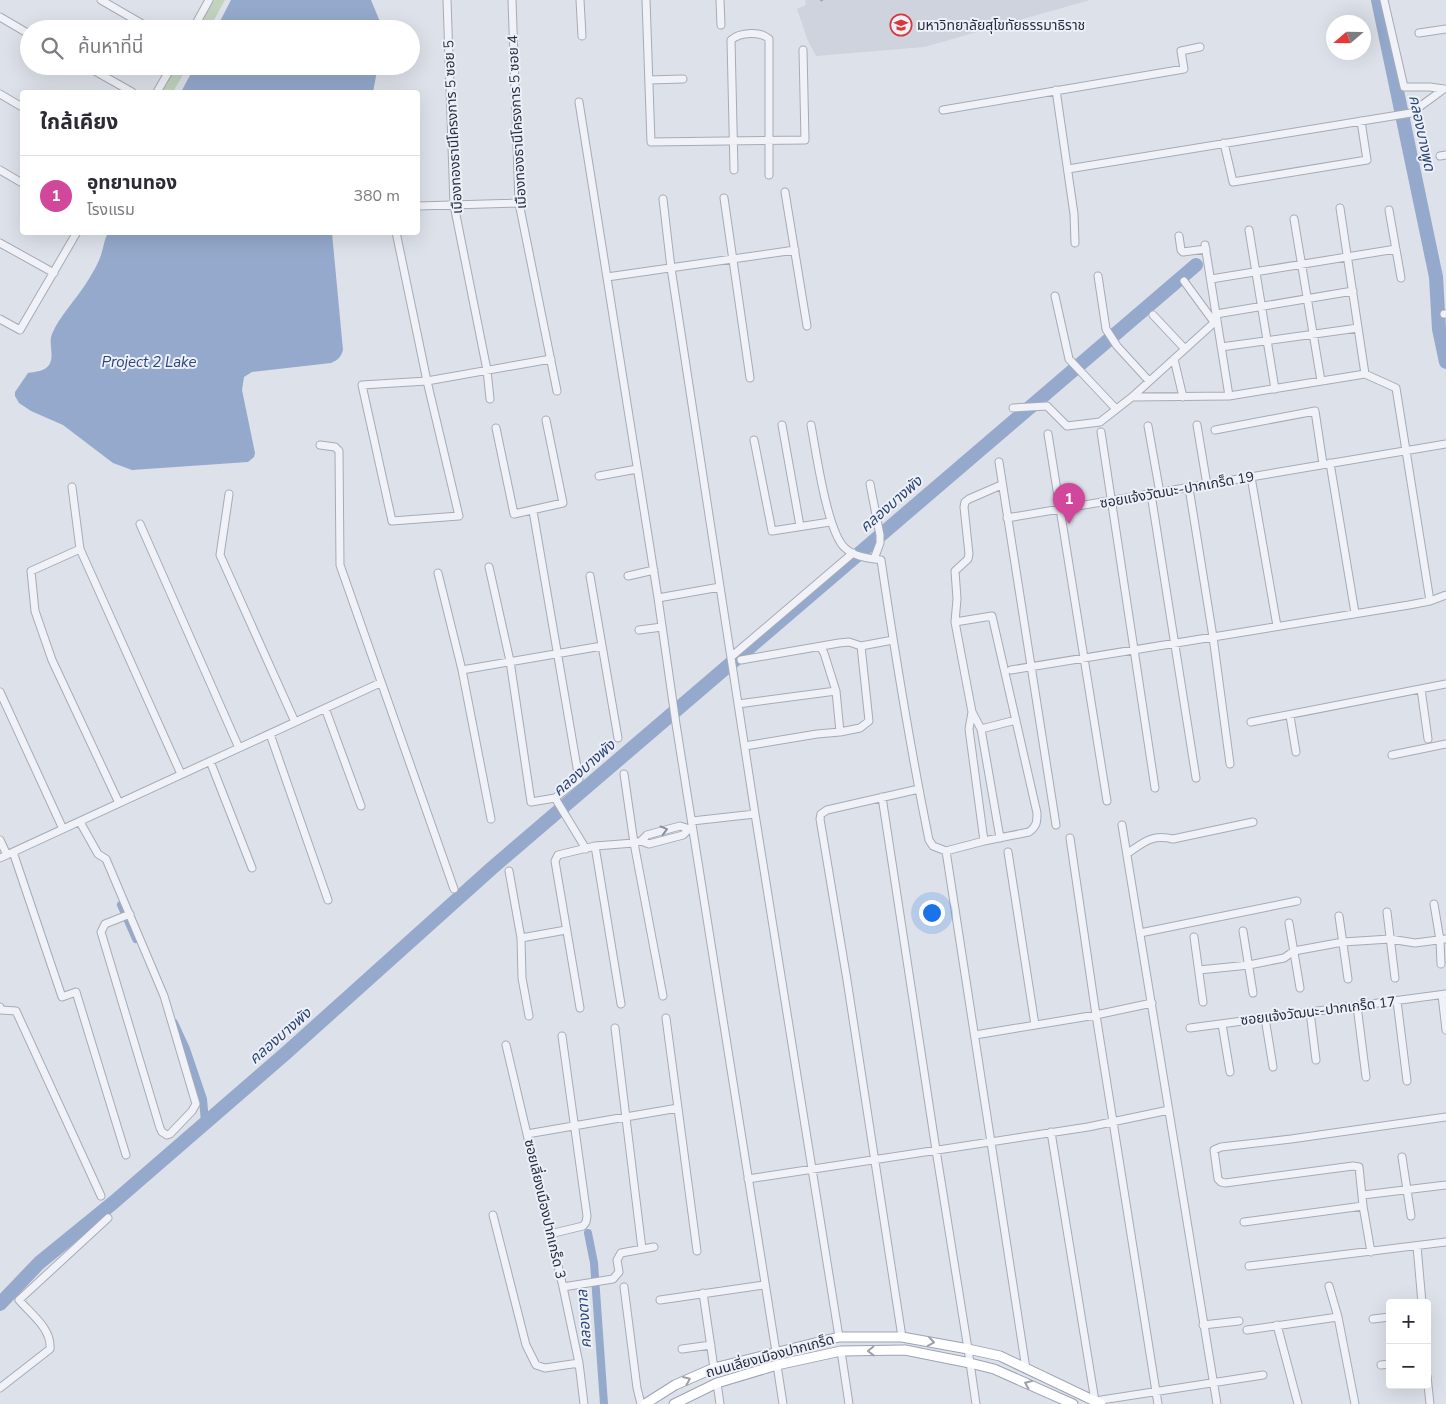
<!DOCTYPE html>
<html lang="th">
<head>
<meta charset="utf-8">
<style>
  :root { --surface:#fff; --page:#f7f7f7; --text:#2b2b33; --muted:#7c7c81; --line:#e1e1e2; --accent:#2563eb }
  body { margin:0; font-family:"Nunito Sans","Noto Sans Thai",sans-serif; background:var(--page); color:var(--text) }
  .controls { position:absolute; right:15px; bottom:15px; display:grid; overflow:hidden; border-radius:5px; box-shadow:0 5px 20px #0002 }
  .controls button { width:45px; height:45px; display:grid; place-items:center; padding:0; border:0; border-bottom:1px solid var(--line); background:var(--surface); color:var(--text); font:25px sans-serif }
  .compass { position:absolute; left:1326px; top:15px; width:45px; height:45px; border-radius:50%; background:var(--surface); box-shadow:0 5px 20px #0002; rotate:250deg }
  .you { position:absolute; left:931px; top:912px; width:18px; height:18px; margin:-12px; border:4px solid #fff; border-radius:50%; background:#1a73e8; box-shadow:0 0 0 8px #1a73e833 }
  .badge { display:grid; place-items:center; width:32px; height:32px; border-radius:50%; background:var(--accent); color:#fff; font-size:16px; font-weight:700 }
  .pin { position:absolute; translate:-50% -41px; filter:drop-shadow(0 1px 2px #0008) }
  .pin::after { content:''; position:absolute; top:26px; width:18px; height:15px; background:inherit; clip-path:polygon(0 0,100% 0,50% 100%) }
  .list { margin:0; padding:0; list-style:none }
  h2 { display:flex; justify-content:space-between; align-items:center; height:65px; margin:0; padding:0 20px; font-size:21px }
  h2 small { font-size:16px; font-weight:400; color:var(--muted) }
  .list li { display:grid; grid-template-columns:32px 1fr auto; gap:15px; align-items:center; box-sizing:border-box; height:80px; padding:0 20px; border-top:1px solid var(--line) }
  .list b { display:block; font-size:19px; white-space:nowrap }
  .list p { margin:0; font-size:16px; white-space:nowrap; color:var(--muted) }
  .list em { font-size:16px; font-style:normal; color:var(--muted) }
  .icon { flex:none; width:28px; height:28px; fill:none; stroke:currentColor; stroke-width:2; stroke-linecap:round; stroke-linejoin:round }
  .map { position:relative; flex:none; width:1446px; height:1404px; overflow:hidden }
  .search { position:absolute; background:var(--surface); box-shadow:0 5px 20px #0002; left:20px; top:20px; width:400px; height:55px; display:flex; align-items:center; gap:12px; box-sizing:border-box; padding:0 18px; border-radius:28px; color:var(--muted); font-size:19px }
  .panel { position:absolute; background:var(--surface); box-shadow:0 5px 20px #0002; left:20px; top:90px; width:400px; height:145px; border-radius:5px }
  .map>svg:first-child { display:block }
  .built { fill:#cfd3de }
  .green { fill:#c1d3be }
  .water { fill:#95a9cc }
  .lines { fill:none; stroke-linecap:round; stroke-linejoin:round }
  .stream { stroke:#95a9cc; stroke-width:2.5 }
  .canal { stroke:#95a9cc; stroke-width:8 }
  .river { stroke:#95a9cc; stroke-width:14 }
  .minor-casing { stroke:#a6abb7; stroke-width:9 }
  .major-casing { stroke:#9ca3b5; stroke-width:11 }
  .minor { stroke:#f0f2f7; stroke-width:7 }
  .major { stroke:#fff; stroke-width:9 }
  .oneway { stroke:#8a8f9c }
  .oneway2 { stroke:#9da0aa }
  .labels { text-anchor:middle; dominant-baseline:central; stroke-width:4; stroke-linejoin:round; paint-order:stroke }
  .poi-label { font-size:14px; fill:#252c41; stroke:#edf0f6; text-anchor:start }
  .street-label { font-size:14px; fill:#252c41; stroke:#edf0f6 }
  .water-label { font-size:15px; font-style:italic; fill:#2c4578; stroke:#edf0f6 }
</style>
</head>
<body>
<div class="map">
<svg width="1446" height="1404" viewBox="0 0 1446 1404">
  <rect width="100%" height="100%" fill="#dde1e9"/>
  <path class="built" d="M805,0H1090L924,47L816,56L808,41L797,9L806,5Z"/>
  <path class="green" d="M211,0H225L209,29H195Z
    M175,66H188L173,92H160Z"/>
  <path class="water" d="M231,0H371L383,29H216Z
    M195,66H378L373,92H181Z
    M108,233H332L343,350C341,357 338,360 331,363L252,372L244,377L242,390L255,453L254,457L248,462L132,470L113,463L63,425L31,411L19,403L15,396V392L28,373C35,372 45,371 49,365C55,356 48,344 52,334C60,315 76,300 87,282C92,274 98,264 101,255C104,246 104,240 108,233Z"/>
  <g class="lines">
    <path class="stream" d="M821,0H822"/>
    <path class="canal" d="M121,905L136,939
      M174,1023L186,1049L203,1099L205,1122
      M588,1233L594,1263L604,1404"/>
    <path class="river" d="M1378,0L1436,277L1439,329L1446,362
      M0,1304L39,1263L114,1202L286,1053L492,868L1196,265"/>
    <g class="minor-casing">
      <path id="minor" d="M101,0L151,29
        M447,0L454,205L487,370L490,399
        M512,0L519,203L557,391
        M580,0L582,36
        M646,0L651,142L805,140L803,50
        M720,0L721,25
        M1384,0L1404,87H1430L1444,89
        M0,17L29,34
        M193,29L209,0
        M1419,33L1446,29
        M86,66L132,92
        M649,80L683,79
        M1056,90L1074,214L1075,243
        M157,92L172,66
        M0,94L22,107
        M579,102L658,598L676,724L776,1352
        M943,110L1184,69L1181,51L1200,47
        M1224,143L1233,182L1367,160L1361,121
        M1440,156L1446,155
        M1068,169L1411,113L1444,89
        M0,170L22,183
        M734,170L731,40C740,32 761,31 769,39V175
        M785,192L807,326
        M724,198L750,378
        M663,199L671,268L755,814L839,1337
        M418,206L519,203
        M1340,208L1365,374L1396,388L1430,601
        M1389,210L1401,278
        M1294,219L1321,381
        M1249,230L1275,389
        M396,232L427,381L459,516L392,521L362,385L427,381L551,359
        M1179,236L1181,250L1183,252L1206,249
        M0,243L54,273
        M1205,245L1229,396
        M1098,276L1106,329L1117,346L1149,381
        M607,277L795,250
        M1211,279L1396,249
        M1184,281L1214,322
        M1055,296L1069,359L1116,409
        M1216,314L1353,291
        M1444,314H1446
        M1153,315L1185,349
        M0,319L20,330L77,232
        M1221,347L1358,328
        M1174,359L1183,397
        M1132,397L1229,396L1365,374
        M1013,408L1047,406L1067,426L1100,422L1132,397L1217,320
        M782,425L800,526
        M811,425C816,451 827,532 845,548C855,557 868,558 881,560C895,654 910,747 929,840L933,846L946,851L984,841L1029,832C1037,826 1037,822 1037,813L992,616L955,622
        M1197,425L1207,485
        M1148,426L1160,493
        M496,428L514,514L563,503L546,420
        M1215,430L1315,411L1323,464
        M1101,432L1155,788
        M1048,434L1107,801
        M754,440L772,531L830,522
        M320,445L335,447L339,451L340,565L454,889
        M999,462L1056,825
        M1330,463L1355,613
        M599,476L637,469
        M1251,477L1277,626
        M870,484L880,535V543L874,559
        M999,486L969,499L965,502L964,507L969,554L968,559L955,571L957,599L955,622L972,712L981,729L1000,838
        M72,487L80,549L31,571L35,611L52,660L119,803
        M1189,488L1213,637L1230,764
        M229,494L220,555L295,722
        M1151,494L1196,778
        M1007,518L1446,444
        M140,524L239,748
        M80,549L181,774
        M489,567L510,661L531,802L555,798L579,779L533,511
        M438,573L462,670L491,819
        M590,576L618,738
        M628,576L654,570
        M658,598L720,587
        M639,630L662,627
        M821,648L824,653L836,691L840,732
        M731,657L853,553
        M741,660L839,643L849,642L861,646L893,640
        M462,670L602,646
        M1011,670L1409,605L1430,601L1446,595
        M1421,689L1428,739
        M0,692L63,829
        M738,704L836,691
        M325,708L361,806
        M972,712L969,729L984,841
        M1290,716L1296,752
        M1251,722L1446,684
        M981,729L1016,720
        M270,734L328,900
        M745,746L817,734L840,732L860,728L869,721L861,646
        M1392,755L1446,744
        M210,761L252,868
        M624,774L634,843L663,996
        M882,797L936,1150L968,1349L976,1404
        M555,798L586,849
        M692,821L755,814
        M80,822L98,854L106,859L164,996L196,1104L192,1111L170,1134L167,1135L162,1132L160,1128L101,932L105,924L130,914
        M1122,825L1217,1404
        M1070,838L1096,1015L1158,1404
        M0,840L7,855
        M641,841L649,844L683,835L688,830
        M595,846L621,1004
        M946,851L1026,1369
        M13,852L62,997L76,992L126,1155
        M1008,852L1035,1025
        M1128,853C1144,842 1152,834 1173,839L1253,822
        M0,858L380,683
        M509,871L521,938L522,978L529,1016
        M1434,904L1440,940L1441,964
        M1387,912L1395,978
        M1339,916L1348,979
        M1289,923L1300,988
        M1243,931L1253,993
        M1140,933L1297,901
        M1194,937L1203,1002
        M521,938L566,930
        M1199,970L1249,965L1284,958L1294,951L1343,942L1390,939L1415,943L1446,939
        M1442,995L1446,1030
        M1397,1001L1407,1081
        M1357,1006L1366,1077
        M0,1007L1,1010L16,1011L101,1196
        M580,1008L556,867L555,861L558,855L595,846L634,843L641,841L647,835L680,826L693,830
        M1310,1012L1316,1060
        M666,1018L697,1251
        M1265,1018L1273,1067
        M1222,1024L1230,1072
        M615,1028L642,1249
        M1190,1028L1446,994
        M975,1035L1096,1015L1152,1003
        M506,1045L563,1287L579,1363L584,1404
        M1051,1132L1095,1401L1263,1375
        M527,1134L678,1108
        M1402,1157L1411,1216
        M748,1179L1088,1127L1169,1110
        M1363,1195L1446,1185
        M493,1215L526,1345L536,1365L545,1368L579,1363
        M1244,1222L1363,1206
        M550,1234L583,1226L586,1222L587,1216L562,1036
        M1417,1246L1422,1303
        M1371,1252L1363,1206L1359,1167L1353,1166L1225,1183L1221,1182L1218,1179L1214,1150L1221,1147L1291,1139L1446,1117
        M1249,1266L1446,1242
        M1329,1286L1338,1317L1355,1404
        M563,1287L613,1279L619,1272L617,1260L621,1253L654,1247
        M624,1287L637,1388L641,1404
        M703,1293L714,1368
        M660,1300L764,1285
        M1373,1319L1390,1317
        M1203,1325L1239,1321
        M1277,1325L1298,1404
        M1247,1330L1338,1317
        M902,1337L847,980L820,819L821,814L827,810L919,789
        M682,1349L711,1345
        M841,1351L849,1404
        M777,1365L783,1404
        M1381,1365L1390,1364
        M1427,1376L1430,1404
        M717,1383L720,1404
        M0,1388L50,1349C52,1329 31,1314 19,1300L108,1218"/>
    </g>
    <g class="major-casing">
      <path id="major" d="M645,1404L675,1385L714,1368L839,1337H902L968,1349L1000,1356L1101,1404
        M674,1404L717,1383L777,1365L841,1351L905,1350L970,1363L994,1369L1073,1404"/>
    </g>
    <use href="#minor" class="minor"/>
    <use href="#major" class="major"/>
  </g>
  <defs><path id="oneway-chevron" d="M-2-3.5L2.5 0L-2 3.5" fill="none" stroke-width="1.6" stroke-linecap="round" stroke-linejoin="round" transform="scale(1.25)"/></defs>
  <use class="oneway" href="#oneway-chevron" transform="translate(664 830) rotate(-15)"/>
  <g class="oneway2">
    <use href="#oneway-chevron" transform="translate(931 1342) rotate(9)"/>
    <use href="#oneway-chevron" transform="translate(871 1351) rotate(179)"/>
    <use href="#oneway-chevron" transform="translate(687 1380) rotate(-23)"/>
    <use href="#oneway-chevron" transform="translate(1028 1384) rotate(-156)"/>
  </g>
  <defs>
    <g id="university-ring" transform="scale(1.125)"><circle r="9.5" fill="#edf0f6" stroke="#da363c" stroke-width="1.5"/><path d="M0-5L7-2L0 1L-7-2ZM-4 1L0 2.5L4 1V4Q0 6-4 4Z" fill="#da363c"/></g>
  </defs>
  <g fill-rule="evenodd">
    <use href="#university-ring" x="901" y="25"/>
  </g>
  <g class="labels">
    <g class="poi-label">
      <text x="917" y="25">มหาวิทยาลัยสุโขทัยธรรมาธิราช</text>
    </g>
    <g class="street-label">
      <text transform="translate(517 122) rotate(-93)">เมืองทองธานีโครงการ 5 ซอย 4</text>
      <text transform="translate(453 127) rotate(-93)">เมืองทองธานีโครงการ 5 ซอย 5</text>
      <text transform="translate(1177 490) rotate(-10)">ซอยแจ้งวัฒนะ-ปากเกร็ด 19</text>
      <text transform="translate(1318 1011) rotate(-7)">ซอยแจ้งวัฒนะ-ปากเกร็ด 17</text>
      <text transform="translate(545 1209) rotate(77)">ซอยเลี่ยงเมืองปากเกร็ด 3</text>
      <text transform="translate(770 1356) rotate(-15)">ถนนเลี่ยงเมืองปากเกร็ด</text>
    </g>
    <g class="water-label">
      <text transform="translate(1422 133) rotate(78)">คลองบางพูด</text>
      <text x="149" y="362">Project 2 Lake</text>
      <text transform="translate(891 504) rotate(-41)">คลองบางพัง</text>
      <text transform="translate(584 768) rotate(-41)">คลองบางพัง</text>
      <text transform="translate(280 1036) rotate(-41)">คลองบางพัง</text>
      <text transform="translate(584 1319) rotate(-94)">คลองตาล</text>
    </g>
  </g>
</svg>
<div class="controls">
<button>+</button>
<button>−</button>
</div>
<svg class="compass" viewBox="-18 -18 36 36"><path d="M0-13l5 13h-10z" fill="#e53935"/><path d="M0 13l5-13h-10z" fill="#7c7c81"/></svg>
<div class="you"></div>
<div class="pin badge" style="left:1069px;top:524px;background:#d1479c">1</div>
<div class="search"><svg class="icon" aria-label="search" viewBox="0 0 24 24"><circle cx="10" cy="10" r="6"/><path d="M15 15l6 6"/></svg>ค้นหาที่นี่</div>
<section class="panel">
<h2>ใกล้เคียง<small></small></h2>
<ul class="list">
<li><span class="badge" style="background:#d1479c">1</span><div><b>อุทยานทอง</b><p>โรงแรม</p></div><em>380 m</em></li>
</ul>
</section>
</div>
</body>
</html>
